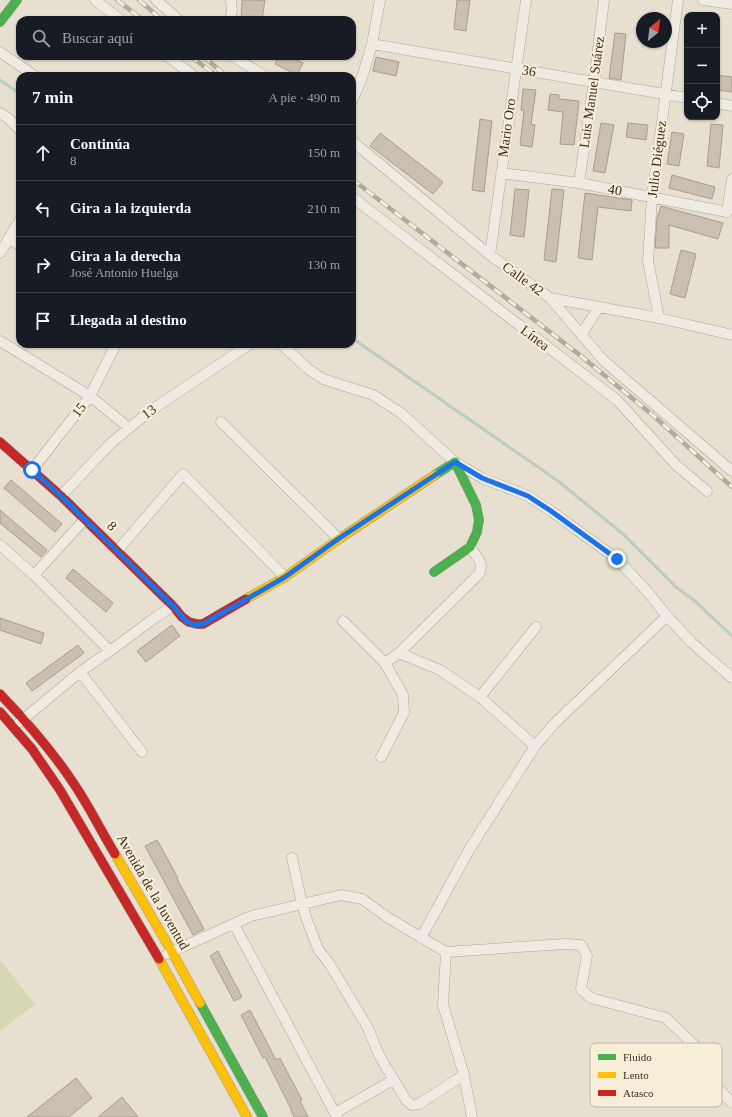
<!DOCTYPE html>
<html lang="es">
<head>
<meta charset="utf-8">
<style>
  :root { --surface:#171b24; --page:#20242c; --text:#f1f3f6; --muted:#9ea1a6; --line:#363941 }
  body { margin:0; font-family:Georgia,serif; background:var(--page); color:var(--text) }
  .controls { position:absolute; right:12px; top:12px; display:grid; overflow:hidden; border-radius:8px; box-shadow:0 1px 3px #0004 }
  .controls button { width:36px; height:36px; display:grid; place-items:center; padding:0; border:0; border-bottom:1px solid var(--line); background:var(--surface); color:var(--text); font:20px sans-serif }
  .compass { position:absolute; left:636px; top:12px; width:36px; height:36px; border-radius:50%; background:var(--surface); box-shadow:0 1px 3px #0004; rotate:29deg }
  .stop { position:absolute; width:12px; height:12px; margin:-9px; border:3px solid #1a73e8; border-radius:50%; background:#fff }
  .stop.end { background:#1a73e8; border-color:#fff; box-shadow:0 1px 4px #0008 }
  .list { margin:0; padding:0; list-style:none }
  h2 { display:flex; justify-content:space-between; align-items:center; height:52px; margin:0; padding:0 16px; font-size:17px }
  h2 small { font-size:13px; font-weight:400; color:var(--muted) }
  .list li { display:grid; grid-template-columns:26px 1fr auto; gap:12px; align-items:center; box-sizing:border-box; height:56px; padding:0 16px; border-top:1px solid var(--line) }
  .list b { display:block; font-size:15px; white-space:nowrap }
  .list p { margin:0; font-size:13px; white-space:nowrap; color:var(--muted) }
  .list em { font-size:13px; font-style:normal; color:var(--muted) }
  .icon { flex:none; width:22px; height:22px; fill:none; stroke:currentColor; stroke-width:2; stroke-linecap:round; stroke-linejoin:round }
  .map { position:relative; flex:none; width:732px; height:1117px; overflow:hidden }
  .search { position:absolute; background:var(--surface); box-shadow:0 1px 3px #0004; left:16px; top:16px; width:340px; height:44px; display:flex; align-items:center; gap:10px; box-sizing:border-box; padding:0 14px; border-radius:12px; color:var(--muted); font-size:15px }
  .panel { position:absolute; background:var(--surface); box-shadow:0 1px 3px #0004; left:16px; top:72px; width:340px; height:276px; border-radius:12px }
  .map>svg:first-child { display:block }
  .green { fill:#d6d7b3 }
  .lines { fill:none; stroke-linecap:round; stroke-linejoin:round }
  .stream { stroke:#bcccc2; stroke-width:3 }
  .building { fill:#cbbfb2; stroke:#a89c90 }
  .street-casing { stroke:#ada599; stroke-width:11 }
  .fast-casing { stroke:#9c958a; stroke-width:10 }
  .slow-casing { stroke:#9c958a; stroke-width:10 }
  .jam-casing { stroke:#9c958a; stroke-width:10 }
  .street { stroke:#efebe3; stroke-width:10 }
  .fast { stroke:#4caf50; stroke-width:9 }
  .slow { stroke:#ffc107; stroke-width:9 }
  .jam { stroke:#c62828; stroke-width:9 }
  .rail-casing { stroke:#afaaa2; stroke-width:4.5 }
  .rail { stroke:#f7eed8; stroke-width:3; stroke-dasharray:9; stroke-linecap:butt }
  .route { stroke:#1a73e8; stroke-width:5 }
  .labels { text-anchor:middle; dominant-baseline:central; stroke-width:4; stroke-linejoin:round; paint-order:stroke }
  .street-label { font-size:14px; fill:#3d2e20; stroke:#f7eed8 }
  .key { fill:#f7eed8; stroke:#bfb4a1; stroke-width:1 }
  .key-label { font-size:11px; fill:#3d2e20 }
</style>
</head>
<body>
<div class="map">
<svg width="732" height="1117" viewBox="0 0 732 1117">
  <rect width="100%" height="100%" fill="#e7e0d1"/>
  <path class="green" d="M0,960L35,1004L0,1031Z"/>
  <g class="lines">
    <path class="stream" d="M0,80L20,94
      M352,338L558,481L623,534L677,588L695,601L732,636"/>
  </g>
  <path class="building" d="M242,0H265L262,20H241Z
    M457,0H470L466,31L454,29Z
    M615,33L626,34L621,80L609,78Z
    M279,56H289L303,63L297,75L275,64Z
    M376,57L399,62L396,76L373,71Z
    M717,75L732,77V92L717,90Z
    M523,89L536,90L531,124L535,125L532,147L520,145L524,111L521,110Z
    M550,94L559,95V99L579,101L574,145L560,144L563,112L548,110Z
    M480,119L492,121L484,192L472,190Z
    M601,123L614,125L605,173L593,171Z
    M628,123L648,125L646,140L626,137Z
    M711,124L723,125L719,168L707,166Z
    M672,132L684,134L679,166L667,164Z
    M380,133L443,182L433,194L370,146Z
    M672,175L715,187L712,199L669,188Z
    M515,189L529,190L524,237L510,235Z
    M552,189L564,190L556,262L544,260Z
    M585,193L632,200L631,211L598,207L592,260L578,258Z
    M661,206L723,223L718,239L669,225V248H655L657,218Z
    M681,250L696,254L685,298L670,294Z
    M11,480L62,524L55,532L4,488Z
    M0,510L47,550L41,557L0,523Z
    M73,569L113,603L106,612L66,578Z
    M0,618L44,633L41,644L0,630Z
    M172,625L180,636L146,662L137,651Z
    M78,645L84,653L32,691L26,683Z
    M157,840L178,878L177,879L204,929L193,935L145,846Z
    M218,951L242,997L234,1001L210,956Z
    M250,1010L276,1060L280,1058L302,1100L300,1101L308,1117H294L291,1111H292L265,1057L263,1058L241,1015Z
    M76,1078L92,1098L69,1117H27Z
    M122,1097L138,1117H98Z"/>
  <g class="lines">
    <g class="street-casing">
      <path id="street" d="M95,0L121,20
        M156,0L179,20
        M703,0L732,4
        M230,20L232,11L231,0
        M372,44L687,98
        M0,52L35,76
        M167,56L194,76
        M233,56L264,76
        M352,101L362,78L372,44L380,0
        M717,103L732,106
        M0,113L8,118L20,130
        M352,141L490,255L550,298L659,318L732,335
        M501,173L579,183L727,212L732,179
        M579,183L594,82L604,0
        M352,197L617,400L676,465L707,491
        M8,239L20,245
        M0,253L20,220
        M490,255L526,0
        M550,298L603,360L732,471
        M659,318L648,261L652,197L678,0
        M581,335L599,307
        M0,341L90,396L129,428
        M281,344L307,368L323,379L373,395L401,413L455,462L482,478L528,496L551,511L617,559L646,590L667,616L691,642L732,678
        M221,422L339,539
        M32,470L90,396L116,344
        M61,496L111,443L150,411L250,344
        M0,545L34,575L110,651
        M117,551L183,474L285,577
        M34,575L85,519
        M343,621L385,663L403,695L404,713L381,757
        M399,653L440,670L480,697L535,746
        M385,663L399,653L479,574C485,563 476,556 470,547
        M80,672L142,752
        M480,697L536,627
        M20,722L80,672L110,651L156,617L173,606
        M292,858L302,904L307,920L318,949L329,963L368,1028L379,1055L406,1100L412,1105L419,1104L464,1075
        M234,924L337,1117
        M421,938L469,850L535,746L554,724L667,616
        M446,952L443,1005L464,1075L472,1117
        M167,954L251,916L341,895L362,899L390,919L446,952L565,944L581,945L587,956L581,989L591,998L666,1018L706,1056L715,1085L732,1103
        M335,1113L393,1080"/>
    </g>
    <g class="fast-casing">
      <path id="fast" d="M0,22L17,0
        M434,572L470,547L477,532L479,520L476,505L455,462L435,475
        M200,1003L263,1117"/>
    </g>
    <g class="slow-casing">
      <path id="slow" d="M246,599L285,577L339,539L435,475
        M115,854L172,952L200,1003
        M159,959L247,1117"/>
    </g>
    <g class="jam-casing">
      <path id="jam" d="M0,442L61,496L173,606L182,617L189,622L197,624H203L246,599
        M0,694C27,722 53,752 74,784C89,806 101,831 115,854
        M0,712L32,749L60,790L159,959"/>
    </g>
    <use href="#street" class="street"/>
    <use href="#fast" class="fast"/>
    <use href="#slow" class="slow"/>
    <use href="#jam" class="jam"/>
    <g class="rail-casing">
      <path id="rail" d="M117,0L143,20
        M139,0L162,20
        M190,56L217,76
        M203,56L226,76
        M352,179L581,356L655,417L732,487"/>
    </g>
    <use href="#rail" class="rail"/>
  </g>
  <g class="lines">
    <path class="route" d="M32,470L61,496L173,606L186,621L194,625L203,624L285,577L338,539L455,462L482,478L528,496L551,511L617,559"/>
  </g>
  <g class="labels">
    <g class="street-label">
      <text transform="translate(529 71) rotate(10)">36</text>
      <text transform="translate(592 92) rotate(-82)">Luis Manuel Suárez</text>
      <text transform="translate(507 128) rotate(-82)">Mario Oro</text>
      <text transform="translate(657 159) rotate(-83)">Julio Diéguez</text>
      <text transform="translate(615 190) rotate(10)">40</text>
      <text transform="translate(523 279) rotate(36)">Calle 42</text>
      <text transform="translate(535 338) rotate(37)">Línea</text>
      <text transform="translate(79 410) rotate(-52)">15</text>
      <text transform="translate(149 412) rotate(-37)">13</text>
      <text transform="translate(112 526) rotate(45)">8</text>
      <text transform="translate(153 892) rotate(60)">Avenida de la Juventud</text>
    </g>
  </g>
  <rect x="590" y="1043" width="132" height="64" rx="6" class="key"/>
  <rect x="598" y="1054" width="18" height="6" fill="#4caf50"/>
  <rect x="598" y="1072" width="18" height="6" fill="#ffc107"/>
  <rect x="598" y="1090" width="18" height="6" fill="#c62828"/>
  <g class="key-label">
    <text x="623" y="1061">Fluido</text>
    <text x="623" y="1079">Lento</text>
    <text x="623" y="1097">Atasco</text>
  </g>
</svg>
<div class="controls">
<button>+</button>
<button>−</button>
<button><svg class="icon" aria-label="locate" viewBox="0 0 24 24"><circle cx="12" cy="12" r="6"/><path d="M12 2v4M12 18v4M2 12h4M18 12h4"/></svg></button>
</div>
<svg class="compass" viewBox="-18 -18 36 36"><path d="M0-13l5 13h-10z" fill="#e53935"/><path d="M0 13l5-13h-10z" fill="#9ea1a6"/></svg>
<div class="stop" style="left:32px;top:470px"></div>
<div class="stop end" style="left:617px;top:559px"></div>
<div class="search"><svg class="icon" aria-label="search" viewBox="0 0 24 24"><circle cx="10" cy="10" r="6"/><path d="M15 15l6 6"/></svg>Buscar aquí</div>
<section class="panel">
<h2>7 min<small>A pie · 490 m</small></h2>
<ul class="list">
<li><svg class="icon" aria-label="ahead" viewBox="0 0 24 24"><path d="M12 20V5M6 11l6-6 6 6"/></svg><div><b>Continúa</b><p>8</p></div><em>150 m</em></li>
<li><svg class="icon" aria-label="left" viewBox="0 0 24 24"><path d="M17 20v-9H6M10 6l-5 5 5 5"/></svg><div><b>Gira a la izquierda</b></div><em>210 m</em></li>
<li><svg class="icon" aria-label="right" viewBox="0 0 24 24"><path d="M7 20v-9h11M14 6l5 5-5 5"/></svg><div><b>Gira a la derecha</b><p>José Antonio Huelga</p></div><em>130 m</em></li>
<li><svg class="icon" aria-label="arrive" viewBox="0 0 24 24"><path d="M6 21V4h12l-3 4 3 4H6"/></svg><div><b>Llegada al destino</b></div></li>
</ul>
</section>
</div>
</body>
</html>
